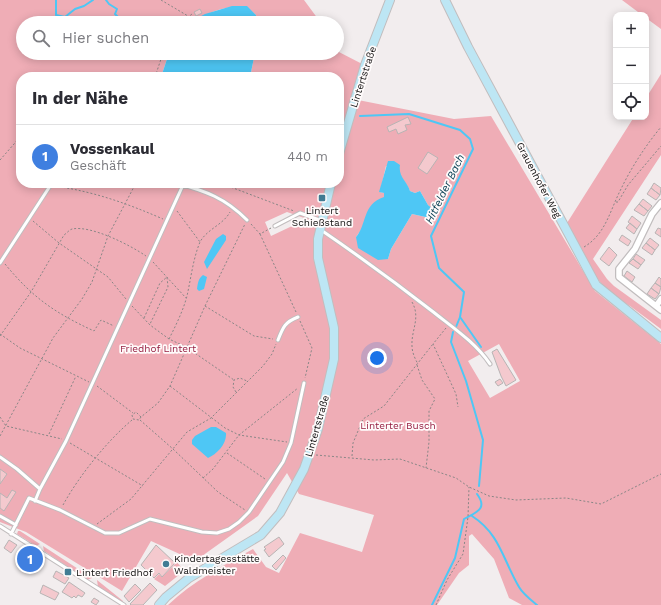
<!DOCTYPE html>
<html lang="de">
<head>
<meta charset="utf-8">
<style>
  :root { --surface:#fff; --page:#f7f7f7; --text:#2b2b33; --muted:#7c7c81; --line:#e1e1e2; --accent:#b45309 }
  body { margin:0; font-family:"Work Sans",sans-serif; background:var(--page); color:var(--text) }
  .controls { position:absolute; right:12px; top:12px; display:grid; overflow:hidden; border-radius:8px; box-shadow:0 2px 10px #0003 }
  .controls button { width:36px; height:36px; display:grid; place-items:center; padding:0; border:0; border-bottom:1px solid var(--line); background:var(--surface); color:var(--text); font:20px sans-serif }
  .you { position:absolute; left:377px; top:358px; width:14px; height:14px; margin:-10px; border:3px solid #fff; border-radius:50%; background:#1a73e8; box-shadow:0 0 0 6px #1a73e833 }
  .badge { display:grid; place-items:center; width:26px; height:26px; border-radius:50%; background:var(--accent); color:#fff; font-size:13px; font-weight:700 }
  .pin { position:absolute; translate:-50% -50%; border:2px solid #fff; box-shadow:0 1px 4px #0006 }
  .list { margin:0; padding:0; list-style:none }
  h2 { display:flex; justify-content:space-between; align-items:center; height:52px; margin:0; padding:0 16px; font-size:17px }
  h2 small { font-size:13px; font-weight:400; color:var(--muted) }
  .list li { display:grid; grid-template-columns:26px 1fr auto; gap:12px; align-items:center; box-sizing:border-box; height:64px; padding:0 16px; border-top:1px solid var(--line) }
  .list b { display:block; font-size:15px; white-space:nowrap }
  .list p { margin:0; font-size:13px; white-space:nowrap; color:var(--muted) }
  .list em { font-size:13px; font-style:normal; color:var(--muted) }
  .icon { flex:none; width:22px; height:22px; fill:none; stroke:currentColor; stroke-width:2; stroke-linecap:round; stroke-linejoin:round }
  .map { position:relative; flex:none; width:661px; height:605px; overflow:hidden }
  .search { position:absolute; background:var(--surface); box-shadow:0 2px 10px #0003; left:16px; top:16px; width:328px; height:44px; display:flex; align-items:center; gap:10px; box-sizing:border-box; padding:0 14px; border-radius:22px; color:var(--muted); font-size:15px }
  .panel { position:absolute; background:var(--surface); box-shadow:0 2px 10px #0003; left:16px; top:72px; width:328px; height:116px; border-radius:16px }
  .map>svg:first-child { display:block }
  .green { fill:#efadb6; fill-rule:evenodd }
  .water { fill:#4ec7f5 }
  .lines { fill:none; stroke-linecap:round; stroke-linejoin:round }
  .stream { stroke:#4ec7f5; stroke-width:2 }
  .building { fill:#f4c9ce; stroke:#b8b4b4 }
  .lane-casing { stroke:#c1bdbe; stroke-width:5 }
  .street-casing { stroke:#c1bdbe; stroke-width:8 }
  .secondary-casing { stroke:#c1bdbe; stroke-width:10 }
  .path { stroke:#898686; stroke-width:1; stroke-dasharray:2 2; stroke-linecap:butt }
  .lane { stroke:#fff; stroke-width:3 }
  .street { stroke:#fff; stroke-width:5.5 }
  .secondary { stroke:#bde6f4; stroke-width:8 }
  .poi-dot { fill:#417c94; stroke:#fffbfb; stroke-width:1.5 }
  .labels { text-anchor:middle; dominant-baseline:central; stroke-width:3.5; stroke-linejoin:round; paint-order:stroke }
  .street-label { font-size:10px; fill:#121111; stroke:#fffbfb }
  .poi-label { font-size:10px; fill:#121111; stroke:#fffbfb; text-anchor:start }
  .park-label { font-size:10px; fill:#961f42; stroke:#fffbfb }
  .water-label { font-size:11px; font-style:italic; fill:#114558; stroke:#fffbfb }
</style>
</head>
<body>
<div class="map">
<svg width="661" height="605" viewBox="0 0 661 605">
  <rect width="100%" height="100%" fill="#f2edee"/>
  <path class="green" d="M0,0H304L321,23H256V15L247,7C223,5 209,13 188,23H23V53H169L161,77H21V183H339V77H250L255,53H337V51L368,67L358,100L454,119L491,116L595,291L661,344V605H522L509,598L494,559L472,534L469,536V565L459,573L437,605H168C193,581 223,566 253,549L266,567L279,573L300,533L362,552L374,515L299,494L287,473L258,516L195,561L151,541L122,591L26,532L0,522ZM386,166L399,171C401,179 407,183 410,191L415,193L420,191L428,205L434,211L430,218L412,214L391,249L388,259L356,237L384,198V193L380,192ZM287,212L307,219L271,236L265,222ZM499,344L520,381L490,398L468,361Z
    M622,0H661V29L646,18V15H642Z
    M661,74V155L593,259L607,279L614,286L661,320V329L630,306L616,298L601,283L591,271L567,223L634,117H646V98Z
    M18,531H20L40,544L36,546L17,534Z
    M43,546L92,578L87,580L44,551Z
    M177,562L184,571L165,586L154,579L159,574L162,577Z
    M97,580L123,601L122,603L98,587Z"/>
  <path class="water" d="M232,6H247L256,15V23H188L205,14Z
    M169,53H255L250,77H161Z
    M388,161H394L400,165C398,177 407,181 410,191L415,193L420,191L428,205L434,210L430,218L412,214L391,249L388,259L378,260L358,248L356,237C367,225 362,204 384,197V193L379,192Z
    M223,234L226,236V240L207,269L204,262L216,239Z
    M203,275L207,277L204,289L199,291L197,289C198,283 198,279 203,275Z
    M211,427H216L226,433C227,444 217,454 208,458L192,444V440L195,436Z"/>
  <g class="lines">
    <path class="stream" d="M56,0V15L65,17L75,9L84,6L93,0
      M106,0L109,4L117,9L115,14L124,23
      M168,23L173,21L176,23
      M360,116L409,114L460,130L470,139L473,149L431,236L439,268L464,292L460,317L456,327
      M460,317L481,347
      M453,332L451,342L466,381L483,440L479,486
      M472,516C500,534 503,560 519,587C523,594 531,600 537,605
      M432,605L455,558L464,519C474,513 489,510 477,494"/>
  </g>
  <path class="building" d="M200,9L202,13L196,16L194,12Z
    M408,117L411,124L405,125L407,130L398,134L396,129L389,132L387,127Z
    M428,152L438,158L427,174L418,168Z
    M654,183L661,188L660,195L651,188Z
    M651,188L660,195L656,200L647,194Z
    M643,199L652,206L648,211L639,204Z
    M639,204L648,211L644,216L634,210Z
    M632,216L641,223L637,229L628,222Z
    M630,223L637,229L634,234L626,228Z
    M658,228L661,229V237L655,233Z
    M622,235L631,241L628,246L619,240Z
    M650,238L659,245L655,250L646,243Z
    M646,243L655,250L652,255L642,248Z
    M609,247L617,255L609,266L600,259Z
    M636,254L645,260L641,265L633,259Z
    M633,259L641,265L638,269L629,263Z
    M627,271L635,277L632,282L624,276Z
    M659,277L661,279V287L655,283Z
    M655,283L661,287L659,294L651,288Z
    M651,288L659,294L655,299L647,294Z
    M497,349L516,380L506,386L501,376L492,352Z
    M500,379L503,383L498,386L495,382Z
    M0,469L7,474L0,484Z
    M12,490L16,492L4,511L0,508V493L7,498Z
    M279,537L284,544L269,557L264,550L266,549L264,547Z
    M9,540L17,545L11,553L4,548Z
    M156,545L175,563L162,577L159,573L154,578L141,565Z
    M27,552L39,559L34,566L23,559Z
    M283,555L286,558L276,570L272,566Z
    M56,571L69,578L65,584L53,577Z
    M69,582L85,593L82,597L78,595L76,598L74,596L72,598L62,592Z
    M150,583L157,590L143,605H131L130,604Z
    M135,584L141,590L129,602L124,596Z
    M43,585L59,593L55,600L40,593Z
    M94,598L99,601L96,605L91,602Z"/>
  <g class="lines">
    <g class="lane-casing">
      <path id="lane" d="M176,183C206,191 225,198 247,220
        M275,226L300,213L322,221
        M321,230C359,256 396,283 432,311C452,327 475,342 490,364
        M0,263L52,183
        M278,340C283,327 285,322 298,317
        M0,457L17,469L40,489L35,501
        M40,489L66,441L183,185
        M0,516L16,525
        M0,526L124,605
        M11,534L29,498L60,510L105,533H119L150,519L202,532L217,533L229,529L239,522L249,512L283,462L291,443L304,383"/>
    </g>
    <g class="street-casing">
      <path id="street" d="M661,203L652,214L635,249L619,269V277L661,310
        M656,306L661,299"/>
    </g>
    <g class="secondary-casing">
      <path id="secondary" d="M445,0L468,47L596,285L661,338
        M339,154L365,65L390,0
        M159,605L166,597L189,578L261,535L280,513L304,469L318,429L334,359V328L318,258V239L331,183"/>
    </g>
    <path class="path" d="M161,0L188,16
      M200,17L204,23
      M181,23L192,14
      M155,77L163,53
      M0,160L21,136
      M339,175L343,161
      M220,183L294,211
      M55,186C95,192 126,203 163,219
      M616,202H618L628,185L661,146
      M177,211L200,242
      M33,221L59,243L108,277L126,299
      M251,224L260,234L271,228
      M260,234L296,312
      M584,247C606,234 610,210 621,189C631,168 646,145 661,127
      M153,262L186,298
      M5,264C33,298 55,313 94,331L101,320L114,326
      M412,302C421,318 411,330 412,346C412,352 415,359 418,364
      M132,306L150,325L169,339L186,347L234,380
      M205,306L254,336L273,339
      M144,318L160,283L167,277L168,287L150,324
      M300,321L312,348L305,378
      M446,328L433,344L456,394L458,407
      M0,334L20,348L89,382
      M0,336L31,292L64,235C67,233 69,230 72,229C91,225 130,245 146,256
      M169,339C176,325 183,311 187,296C191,278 193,259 200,242C207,229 223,225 230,212
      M417,365L422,380L435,399L429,411V442L426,468
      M97,386L133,413
      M170,386L225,428L239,435L287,442
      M236,392L233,387L234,380L240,378L247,381
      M0,417L6,426L62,439
      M141,417L136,412L132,415L133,419L139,420L141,417L158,403L170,386L205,306L245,224
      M140,420L173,449L218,492L245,510
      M49,434L76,376
      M0,436L53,338L82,299L92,282L108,236L136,183
      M70,443L143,486
      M227,453L265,479
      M316,455L374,460L400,459L456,478L469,487L489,496L516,500L566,498L601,504L661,474
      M352,456L353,443L363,419L384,406L433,344
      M203,478L213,469L239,435L298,388
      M63,505C79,476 107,441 132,420
      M97,524L131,499L187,432L211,418L263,366L272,354L276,344
      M436,605L447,580L463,554L468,517L469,487"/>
    <use href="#lane" class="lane"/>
    <use href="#street" class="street"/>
    <use href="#secondary" class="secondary"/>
  </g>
  <g class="poi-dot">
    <rect x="318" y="194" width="8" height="8" rx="2"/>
    <circle cx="166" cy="564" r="4"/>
    <rect x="64" y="568" width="8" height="8" rx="2"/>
  </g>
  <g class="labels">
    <g class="street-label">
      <text transform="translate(363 77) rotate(-72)">Lintertstraße</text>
      <text transform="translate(539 180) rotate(62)">Grauenhofer Weg</text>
      <text transform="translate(317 426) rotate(-74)">Lintertstraße</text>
    </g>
    <g class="poi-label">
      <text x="322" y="210" text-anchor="middle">Lintert<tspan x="322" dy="12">Schießstand</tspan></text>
      <text x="174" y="558">Kindertagesstätte<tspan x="174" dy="12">Waldmeister</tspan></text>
      <text x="76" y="572">Lintert Friedhof</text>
    </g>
    <g class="park-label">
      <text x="158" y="348">Friedhof Lintert</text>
      <text x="398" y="425">Linterter Busch</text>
    </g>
    <g class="water-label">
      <text transform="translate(445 189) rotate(-64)">Hitfelder Bach</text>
    </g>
  </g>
</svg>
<div class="controls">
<button>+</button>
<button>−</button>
<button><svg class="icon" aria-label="locate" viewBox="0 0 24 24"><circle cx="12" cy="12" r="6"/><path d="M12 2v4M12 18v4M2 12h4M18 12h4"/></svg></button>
</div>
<div class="you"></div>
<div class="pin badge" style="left:30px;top:559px;background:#3f7fe0">1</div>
<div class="search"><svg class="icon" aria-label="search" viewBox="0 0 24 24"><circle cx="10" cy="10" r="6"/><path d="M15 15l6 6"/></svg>Hier suchen</div>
<section class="panel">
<h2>In der Nähe<small></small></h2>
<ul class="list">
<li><span class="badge" style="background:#3f7fe0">1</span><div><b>Vossenkaul</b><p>Geschäft</p></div><em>440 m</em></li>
</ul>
</section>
</div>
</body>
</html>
